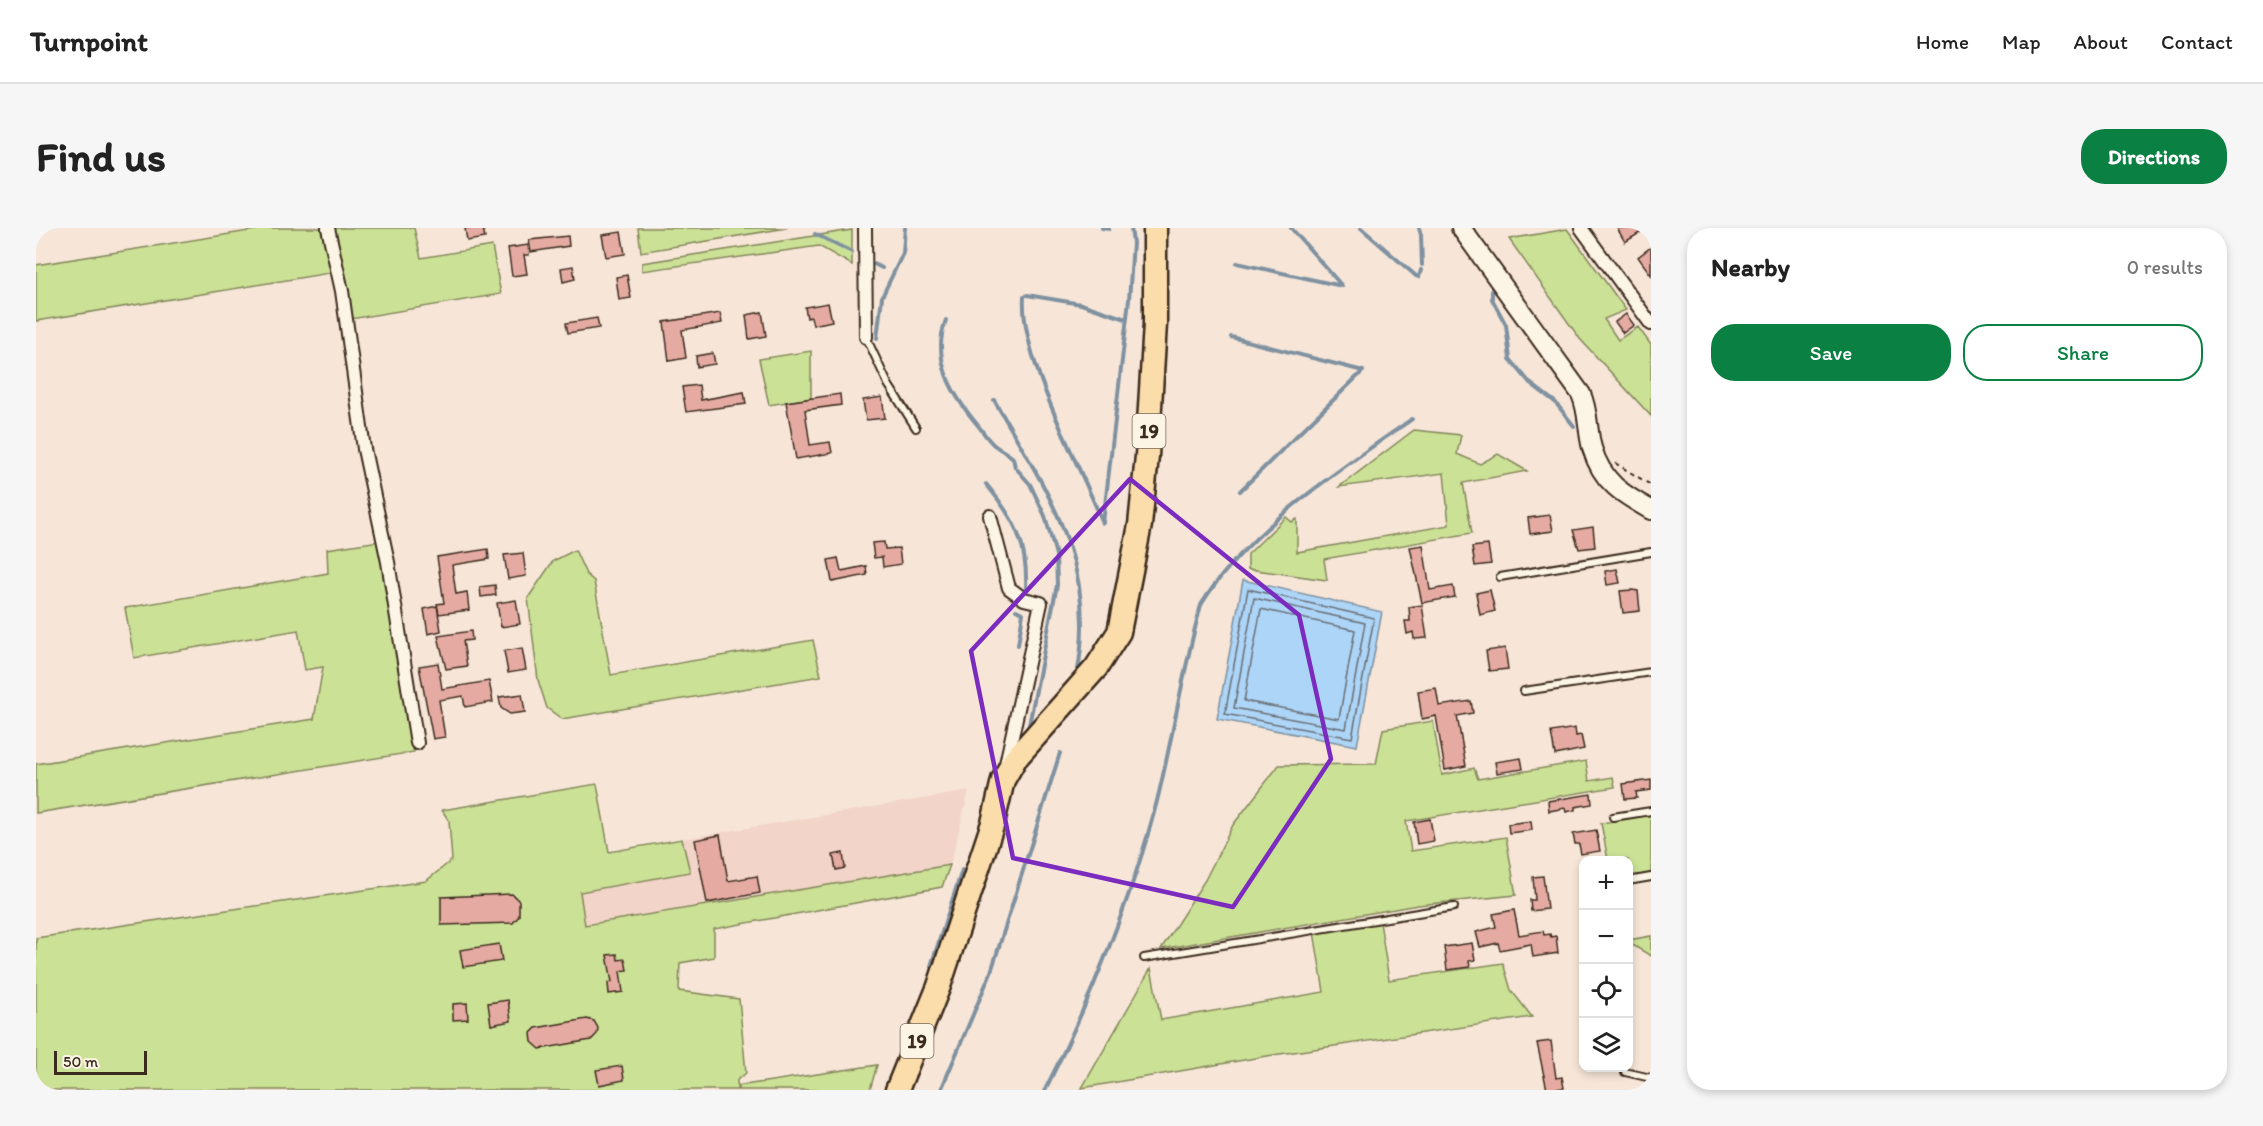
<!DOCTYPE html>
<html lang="en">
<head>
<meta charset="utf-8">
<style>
  :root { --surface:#fff; --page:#f6f6f6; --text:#222; --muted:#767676; --line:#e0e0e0; --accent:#0b8043 }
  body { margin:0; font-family:Itim,sans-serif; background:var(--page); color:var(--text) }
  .controls { position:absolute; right:18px; bottom:18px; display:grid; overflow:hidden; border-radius:12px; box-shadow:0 3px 9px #0003 }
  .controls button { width:54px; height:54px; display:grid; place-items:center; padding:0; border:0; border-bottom:2px solid var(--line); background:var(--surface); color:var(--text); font:30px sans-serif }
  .scale { position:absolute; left:18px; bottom:15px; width:93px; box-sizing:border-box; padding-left:6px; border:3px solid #3b2a1e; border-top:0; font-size:16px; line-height:21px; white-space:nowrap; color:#3b2a1e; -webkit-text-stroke:4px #fcf5e5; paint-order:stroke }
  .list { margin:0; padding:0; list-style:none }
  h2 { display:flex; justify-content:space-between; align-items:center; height:78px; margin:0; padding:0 24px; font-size:26px }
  h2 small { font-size:20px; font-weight:400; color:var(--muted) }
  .actions { display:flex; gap:12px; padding:18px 24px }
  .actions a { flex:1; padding:14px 0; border:2px solid var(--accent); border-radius:24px; text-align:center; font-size:21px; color:var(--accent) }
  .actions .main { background:var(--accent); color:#fff }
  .icon { flex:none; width:33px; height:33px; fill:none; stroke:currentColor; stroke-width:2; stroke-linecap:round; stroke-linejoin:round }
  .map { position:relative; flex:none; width:1615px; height:862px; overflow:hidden; border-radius:24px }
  header { display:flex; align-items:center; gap:36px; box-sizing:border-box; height:84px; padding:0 30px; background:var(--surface); border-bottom:2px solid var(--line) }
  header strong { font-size:28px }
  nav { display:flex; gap:33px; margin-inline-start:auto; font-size:21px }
  .intro { display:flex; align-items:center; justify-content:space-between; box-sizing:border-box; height:144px; padding:0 36px }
  h1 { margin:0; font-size:42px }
  .button { padding:15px 27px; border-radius:24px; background:var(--accent); color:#fff; font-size:21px; font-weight:700 }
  main { display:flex; gap:36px; padding:0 36px }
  aside { flex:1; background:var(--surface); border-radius:24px; box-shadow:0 3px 9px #0003 }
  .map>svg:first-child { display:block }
  .built { fill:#f2d4c8 }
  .green { fill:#cbe196; stroke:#83865a; stroke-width:1.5 }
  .water { fill:#add5f7; stroke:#7f91a0; stroke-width:1.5 }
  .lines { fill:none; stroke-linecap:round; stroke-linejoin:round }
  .shore { stroke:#696e75; stroke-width:1.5 }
  .stream { stroke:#7f91a0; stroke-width:4 }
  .building { fill:#e5aba2; stroke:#3b2a1e; stroke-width:1.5 }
  .lane-casing { stroke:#3b2a1e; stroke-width:10 }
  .street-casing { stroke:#3b2a1e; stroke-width:16 }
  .secondary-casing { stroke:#3b2a1e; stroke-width:22 }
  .highway-casing { stroke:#3b2a1e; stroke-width:27 }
  .path { stroke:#3b2a1e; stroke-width:2; stroke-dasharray:4.5 4.5; stroke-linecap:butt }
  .lane { stroke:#fcf5e5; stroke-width:6 }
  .street { stroke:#fcf5e5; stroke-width:12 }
  .secondary { stroke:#fcf5e5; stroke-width:18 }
  .highway { stroke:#faddab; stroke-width:22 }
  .marked { fill:none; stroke:#7b2cbf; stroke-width:4.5; stroke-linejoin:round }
  .labels { text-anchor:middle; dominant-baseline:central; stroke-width:6; stroke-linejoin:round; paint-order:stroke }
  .shield { fill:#fcf5e5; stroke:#75675a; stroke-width:1.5 }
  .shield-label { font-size:20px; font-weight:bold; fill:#3b2a1e }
</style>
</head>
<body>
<header>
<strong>Turnpoint</strong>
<nav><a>Home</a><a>Map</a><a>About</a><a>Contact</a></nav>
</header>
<div class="intro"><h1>Find us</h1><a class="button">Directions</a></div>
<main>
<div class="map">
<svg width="1615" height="862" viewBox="0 0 1615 862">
  <rect width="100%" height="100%" fill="#f7e6d8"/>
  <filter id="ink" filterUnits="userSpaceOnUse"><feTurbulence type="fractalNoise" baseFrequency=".0167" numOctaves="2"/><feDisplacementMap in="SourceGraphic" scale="12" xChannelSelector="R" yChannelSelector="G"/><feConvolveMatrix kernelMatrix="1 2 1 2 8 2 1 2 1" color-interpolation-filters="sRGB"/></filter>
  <g filter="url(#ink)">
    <path class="built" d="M933,563L914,637L549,697L543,664L654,644L646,611Z"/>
    <path class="green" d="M232,0H289L300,44L0,93V37Z
      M297,0H378L385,30L456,18L465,66L315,91Z
      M602,0H751L605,24Z
      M1531,1L1590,82L1568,91L1582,112L1602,99L1615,117V188L1544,111L1473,11Z
      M816,2V37L783,18L606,43V35Z
      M775,123V170L733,177L723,131Z
      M1378,202L1425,207L1421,226L1444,236L1462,226L1491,243L1427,255L1436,305L1288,331L1291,352L1212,341V326L1250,289L1256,294L1261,291V324L1413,297L1408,245L1303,259Z
      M343,313L378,524L0,585V536L278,491L287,439L269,442L262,402L98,430L89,380L292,345L291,321Z
      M539,322L550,346L558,353L575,447L777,412L785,448L526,491L511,480L502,452L492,370L517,333Z
      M1397,493L1406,547L1438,540L1442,551L1550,533L1553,553L1577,549L1579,559L1370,593L1375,623L1470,609L1480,667L1382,677L1125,721L1169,652L1197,597L1243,537L1340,536L1347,501Z
      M561,556L573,624L646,611L654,644L544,664L549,697L914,637L906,659L678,701V729L644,735L643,763L703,771L710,845L701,852V862H0V710L390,653L416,632L413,593L406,582Z
      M1615,587V645L1593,649L1592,632H1572L1565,595Z
      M1344,694L1353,752L1467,735L1475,762L1496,789L1237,827L1046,860L1115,740L1125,792L1288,764L1278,704Z
      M1615,708V728L1593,715V712Z
      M841,837L834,862H702V858Z"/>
    <path class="water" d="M1207,352L1346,384L1321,518L1181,491Z"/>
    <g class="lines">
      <path class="shore" d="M1212,361L1338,390L1316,510L1189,486Z
        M1218,370L1329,395L1310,501L1198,480Z
        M1225,381L1319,402L1303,491L1208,473Z"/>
      <path class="stream" d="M1066,0L1073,1
        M1325,0L1380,48L1383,49L1385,42
        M1383,0L1385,7L1386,37
        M779,6L816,24
        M1201,35L1306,58L1255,0
        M838,36L846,40
        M1456,55V71L1470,97L1474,131L1494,155L1519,174L1538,198
        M991,67L1045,76L1090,91
        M988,69C984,131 1043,235 1067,295
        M910,92C895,131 916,166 940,195C946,202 951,211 958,217C963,221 971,225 977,230L979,239L994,256L1009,288L1020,327L1021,357L992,502
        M1195,109L1327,143L1204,263
        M841,110L846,69L867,25L869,0
        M958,172C1011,263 1063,336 1041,447
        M950,256C979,291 992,316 990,362
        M1067,295L1093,72L1097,15L1095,0
        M980,382L987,385L982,417
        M895,738L926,642
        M905,862L955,744L1024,525
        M1009,862C1053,776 1097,667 1121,573C1137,508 1147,442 1165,377C1209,304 1305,240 1376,191"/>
    </g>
    <path class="building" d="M429,0H447L449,10L431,13Z
      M1581,0H1612L1589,14Z
      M585,4L589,26L570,29L566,7Z
      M532,8L533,18L495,24L493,12Z
      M492,17L493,27H488L491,46L476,48L472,20Z
      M1615,19V47L1602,29Z
      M537,38L539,51L527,54L525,40Z
      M591,47L595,70L583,72L580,49Z
      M792,75L796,93L777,97L775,89L771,90L769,79Z
      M726,84L730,108L713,111L710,87Z
      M684,85L686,95L646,102L650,130L633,133L628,94Z
      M1590,86L1598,97L1587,105L1579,94Z
      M561,90L563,100L532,105L530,95Z
      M677,125L679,136L661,139L660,128Z
      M663,157L665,172L708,164L710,176L650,184L646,159Z
      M804,166L805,177L769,182L774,217L794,214L796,225L760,231L750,174Z
      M846,169L849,190L830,192L827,172Z
      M1514,287L1517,303L1494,306L1492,290Z
      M1557,299L1559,319L1543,321L1537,302Z
      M848,314L849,321L863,320L865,336L847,339L846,329L838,330L836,315Z
      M1387,317L1394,362L1417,358L1419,369L1386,375L1374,319Z
      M1452,317L1455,336L1439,338L1436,319Z
      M452,321L453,331L416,337L420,366L431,364L433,382L403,386L401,376L408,375L401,329Z
      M487,325L490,348L472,351L468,327Z
      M802,330L805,343L830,338L831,347L796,354L792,332Z
      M1581,341L1584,355L1571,357L1569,343Z
      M459,357L460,367L445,369L444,359Z
      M1454,362L1459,383L1444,387L1440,365Z
      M1596,362L1602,363L1604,383L1587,385L1584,363Z
      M480,372L484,396L465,399L461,375Z
      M1386,377L1391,410L1378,411L1377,404L1371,406L1369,393H1374L1373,379Z
      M401,378L405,403L392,406L388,381Z
      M435,403L436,412L427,413L431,438L410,441L402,408Z
      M486,420L490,442L472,445L468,423Z
      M1469,420L1472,441L1453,443L1450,423Z
      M402,435L406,461L453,453L457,474L429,479L427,468L403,472L409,509L397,511L383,438Z
      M1400,460L1403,478L1435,473L1437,485L1421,488L1430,538L1409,542L1400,488L1386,491L1382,463Z
      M486,466L489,484L474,486L465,480L463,469Z
      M1539,500L1540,508L1545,507L1548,521L1519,527L1515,504Z
      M1485,530L1487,541L1461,545L1459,534Z
      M1615,552V562L1600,564L1601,570L1589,571L1587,556Z
      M1555,566L1556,576L1539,579V582L1530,584L1529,580L1513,583L1512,573Z
      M1394,591L1398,613L1381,616L1378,594Z
      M1495,593L1496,602L1473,605L1472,596Z
      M1560,602L1564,623L1545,626L1543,616H1539L1537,606Z
      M684,607L692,653L721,648L724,665L671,675L659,612Z
      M807,625L809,640L800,642L797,627Z
      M1507,648L1511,681L1495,683L1494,672H1499L1497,649Z
      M476,666L483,673V688L477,695L405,697V669Z
      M1478,682L1483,707L1507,703L1508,707L1514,706L1515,709L1520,708L1522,725L1497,729L1495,716L1464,722L1462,715L1444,719L1440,704L1460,699L1457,686Z
      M1436,715L1439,732L1433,733L1434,739L1411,742L1408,719Z
      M463,716L466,733L427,739L424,722Z
      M581,726L582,732L589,731L591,742L584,743L587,764L573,766L572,755L576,754L571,727Z
      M472,772L475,793L455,797L452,775Z
      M431,775L432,791L417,792V776Z
      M551,791L558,793L562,800L561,806L555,812L504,821L496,814L495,805L500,800Z
      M1515,813L1520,850L1526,849L1528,860L1511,862L1501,815Z
      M586,838L588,852L563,857L560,842Z"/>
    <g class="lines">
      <g class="lane-casing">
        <path id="lane" d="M830,109L852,156L880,200
          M1464,349L1615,324
          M1488,463L1615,444
          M1577,589L1615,583
          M1592,653L1615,649
          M1108,730L1418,679
          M1589,844L1615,850"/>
      </g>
      <g class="street-casing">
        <path id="street" d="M292,0L306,63L328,221L352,334L381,515
          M829,0L830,109
          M1545,0L1615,96
          M954,288L973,360L988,371L1005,375L970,536"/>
      </g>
      <g class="secondary-casing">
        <path id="secondary" d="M1425,0L1545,166C1553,184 1551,202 1556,220C1566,254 1586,266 1615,282"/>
      </g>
      <g class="highway-casing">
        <path id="highway" d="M861,862L903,758L957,595L967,552L979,531L1060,440L1083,404L1104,297L1111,228L1119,96V0"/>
      </g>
      <path class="path" d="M1579,235L1615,257"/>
      <use href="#lane" class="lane"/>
      <use href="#street" class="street"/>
      <use href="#secondary" class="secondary"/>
      <use href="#highway" class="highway"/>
    </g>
  </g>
  <path class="marked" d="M1094,251L1263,387L1295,531L1197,679L977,630L935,423Z"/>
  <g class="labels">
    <g class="shield">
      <rect x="1096.5" y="186" width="33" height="34" rx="4.5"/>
      <rect x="864.5" y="796" width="33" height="34" rx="4.5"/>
    </g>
    <g class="shield-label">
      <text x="1113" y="203">19</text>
      <text x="881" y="813">19</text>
    </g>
  </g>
</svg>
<div class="controls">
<button>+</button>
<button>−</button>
<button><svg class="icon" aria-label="locate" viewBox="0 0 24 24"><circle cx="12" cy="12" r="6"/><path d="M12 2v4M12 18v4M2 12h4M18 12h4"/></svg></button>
<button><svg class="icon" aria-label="layers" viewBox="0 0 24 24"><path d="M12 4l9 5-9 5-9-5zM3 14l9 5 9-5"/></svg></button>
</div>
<div class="scale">50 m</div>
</div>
<aside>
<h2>Nearby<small>0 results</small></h2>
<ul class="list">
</ul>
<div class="actions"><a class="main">Save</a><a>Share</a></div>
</aside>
</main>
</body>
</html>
